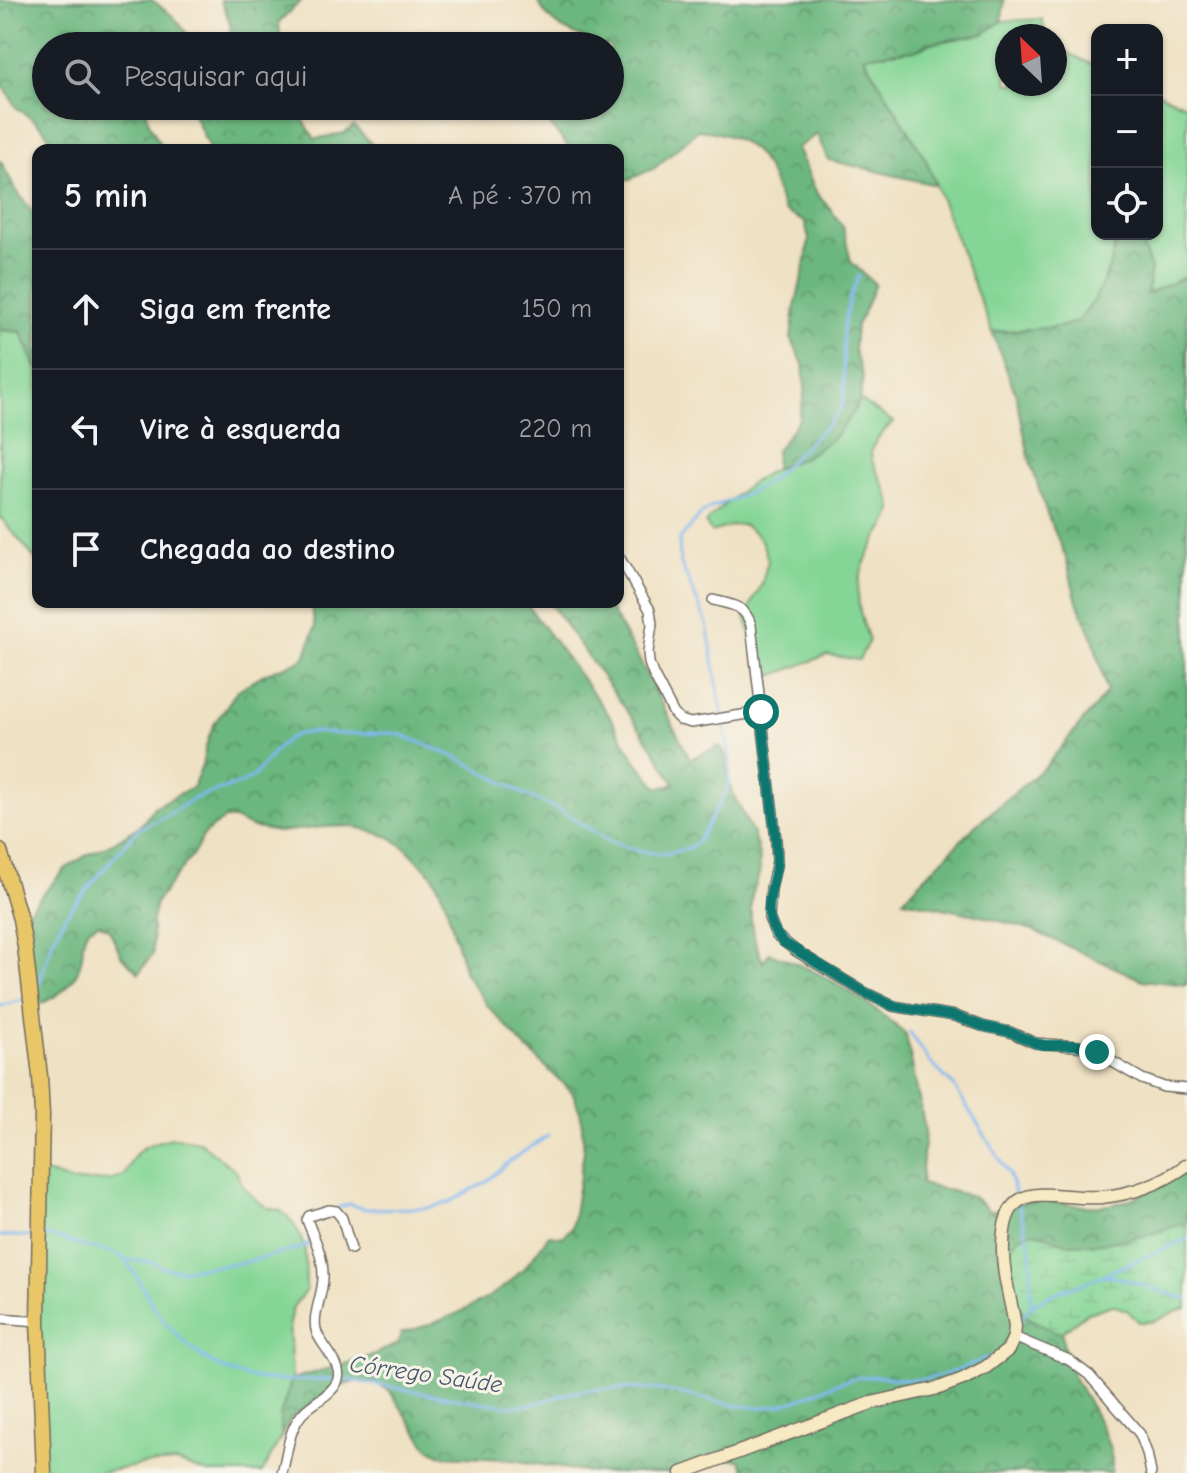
<!DOCTYPE html>
<html lang="pt">
<head>
<meta charset="utf-8">
<style>
  :root { --surface:#171b24; --page:#242831; --text:#f1f3f6; --muted:#9ea1a6; --line:#363941 }
  body { margin:0; font-family:"Comic Neue",sans-serif; background:var(--page); color:var(--text) }
  .controls { position:absolute; right:24px; top:24px; display:grid; overflow:hidden; border-radius:16px; box-shadow:0 2px 6px #0004 }
  .controls button { width:72px; height:72px; display:grid; place-items:center; padding:0; border:0; border-bottom:2px solid var(--line); background:var(--surface); color:var(--text); font:40px sans-serif }
  .compass { position:absolute; left:995px; top:24px; width:72px; height:72px; border-radius:50%; background:var(--surface); box-shadow:0 2px 6px #0004; rotate:335deg }
  .stop { position:absolute; width:24px; height:24px; margin:-18px; border:6px solid #0f766e; border-radius:50%; background:#fff }
  .stop.end { background:#0f766e; border-color:#fff; box-shadow:0 2px 8px #0008 }
  .list { margin:0; padding:0; list-style:none }
  h2 { display:flex; justify-content:space-between; align-items:center; height:104px; margin:0; padding:0 32px; font-size:34px }
  h2 small { font-size:26px; font-weight:400; color:var(--muted) }
  .list li { display:grid; grid-template-columns:52px 1fr auto; gap:24px; align-items:center; box-sizing:border-box; height:120px; padding:0 32px; border-top:2px solid var(--line) }
  .list b { display:block; font-size:30px; white-space:nowrap }
  .list em { font-size:26px; font-style:normal; color:var(--muted) }
  .icon { flex:none; width:44px; height:44px; fill:none; stroke:currentColor; stroke-width:2; stroke-linecap:round; stroke-linejoin:round }
  .map { position:relative; flex:none; width:1187px; height:1473px; overflow:hidden }
  .search { position:absolute; background:var(--surface); box-shadow:0 2px 6px #0004; left:32px; top:32px; width:592px; height:88px; display:flex; align-items:center; gap:20px; box-sizing:border-box; padding:0 28px; border-radius:44px; color:var(--muted); font-size:30px }
  .panel { position:absolute; background:var(--surface); box-shadow:0 2px 6px #0004; left:32px; top:144px; width:592px; height:464px; border-radius:16px }
  .map>svg:first-child { display:block }
  .green { fill:#85d696; stroke:#588060; stroke-width:2 }
  .forest { fill:url(#forest-crowns); stroke:#4c7155; stroke-width:2 }
  .wetland { fill:url(#wetland-marsh); stroke:#588060; stroke-width:2 }
  .lines { fill:none; stroke-linecap:round; stroke-linejoin:round }
  .stream { stroke:#80b8f0; stroke-width:3 }
  .street-casing { stroke:#706b60; stroke-width:12 }
  .secondary-casing { stroke:#706b60; stroke-width:15 }
  .primary-casing { stroke:#706b60; stroke-width:17 }
  .street { stroke:#fff; stroke-width:9 }
  .secondary { stroke:#f6e9c3; stroke-width:12 }
  .primary { stroke:#e9c769; stroke-width:14 }
  .route { stroke:#0f766e; stroke-width:10 }
  .labels { text-anchor:middle; dominant-baseline:central; stroke-width:6; stroke-linejoin:round; paint-order:stroke }
  .water-label { font-size:24px; font-style:italic; fill:#456; stroke:#f7f3e8 }
</style>
</head>
<body>
<div class="map">
<svg width="1187" height="1473" viewBox="0 0 1187 1473">
  <defs>
    <pattern id="forest-crowns" width="20" height="18" patternUnits="userSpaceOnUse" patternTransform="scale(2)"><rect width="20" height="18" fill="#6cb77f"/><path d="M2 6a3 3 0 1 1 6 0M12 15a3 3 0 1 1 6 0" fill="none" stroke="#599568"/></pattern>
    <pattern id="wetland-marsh" width="20" height="14" patternUnits="userSpaceOnUse" patternTransform="scale(2)"><rect width="20" height="14" fill="#85d696"/><path d="M1 5h8M5 5V1M11 12h8M15 12V8" fill="none" stroke="#73b881"/></pattern>
  </defs>
  <rect width="100%" height="100%" fill="#f7f3e8"/>
  <filter id="ink" filterUnits="userSpaceOnUse"><feTurbulence type="fractalNoise" baseFrequency=".0125" numOctaves="2"/><feDisplacementMap in="SourceGraphic" scale="16" xChannelSelector="R" yChannelSelector="G"/><feConvolveMatrix kernelMatrix="1 2 1 2 8 2 1 2 1" color-interpolation-filters="sRGB"/></filter>
  <filter id="wash" filterUnits="userSpaceOnUse"><feTurbulence type="fractalNoise" baseFrequency=".006" numOctaves="4" result="noise"/><feDisplacementMap in="SourceGraphic" scale="32" xChannelSelector="R" yChannelSelector="G"/><feGaussianBlur stdDeviation="1.8" result="paint"/><feColorMatrix in="noise" values="0 0 0 0 0 0 0 0 0 0 0 0 0 0 0 0 0 1.4 0 .05"/><feComposite in="paint" operator="in"/></filter>
  <g filter="url(#wash)">
    <rect width="100%" height="100%" fill="#efe1c3"/>
    <path class="green" d="M1042,19L1046,36H1007V84H1055V46L1097,67V234H1117L1110,266L1094,301L1077,322L1060,327L992,332L926,160L863,56L914,50L932,43L983,34L1002,21Z
      M1157,92L1187,106V276L1147,295L1151,269L1138,234H1157Z
      M0,330L21,331L38,372V562L0,517Z
      M860,400L893,422C860,454 870,454 886,490C889,496 892,502 892,508C892,518 884,527 879,535C855,576 851,594 869,640L859,660L827,655L766,678L745,616L762,584L768,560L762,542L755,533L743,525H734L711,532L706,524L710,518C730,500 750,481 775,469C784,464 795,462 804,457C830,444 846,425 860,400Z
      M172,1138L186,1139L201,1143L236,1171L243,1186L256,1200L268,1208L281,1211L288,1217L298,1231L305,1250L306,1290L293,1307L289,1322L292,1379L280,1416L282,1435L262,1473H208L176,1462L147,1464L97,1473L60,1472L36,1464L40,1171L73,1182L113,1180L124,1176C137,1147 141,1146 172,1138Z"/>
    <path class="forest" d="M0,0H152L174,17L193,41L207,46H46V106H145L149,123L163,150H59L41,126L16,107L0,80Z
      M220,0H302L279,22L281,46H210C240,39 231,21 220,0Z
      M537,0H1004L1002,21L983,34L932,43L914,50L863,56L926,160L936,185L828,160L817,134L797,148L817,194L831,210L843,227L851,262L875,284L861,318L856,325L854,350L863,377L860,400L851,416L834,438L803,458L775,469L776,451L799,419L805,389L803,364L791,338L795,307L806,260L809,239L805,222L784,211C780,203 778,195 775,187C762,148 738,133 698,130L655,168L630,179L618,180V150H571L534,106H610V46H588V40C562,29 551,26 537,0Z
      M190,106H295L315,139L344,133L354,126L378,150H210Z
      M0,160L14,187L38,220V372L21,332L0,330Z
      M1117,234H1138L1151,269L1147,294L1187,276V985L1142,980L1030,929L981,916L903,900L975,826L1045,767L1107,692L1092,635L1077,602L1066,558L1047,514L1030,461L1016,395L992,332L1060,327L1077,322L1094,301L1110,266Z
      M308,602H525L609,715L634,758L658,788L670,786L674,783L654,749L549,602H606L641,663L690,759L719,746C732,758 724,771 730,786C740,812 760,837 760,867C760,877 754,887 752,896C748,920 754,941 763,962L769,953C820,970 867,999 906,1035L925,1129L921,1184L972,1196L991,1212C1010,1203 1030,1200 1051,1202C1068,1203 1084,1208 1101,1206C1131,1204 1160,1185 1187,1171V1222L1170,1229L1118,1243L1066,1244L1046,1236L1056,1332H1062C1063,1345 1065,1356 1070,1369C1082,1397 1119,1443 1111,1473H746L740,1460L723,1459L676,1473H594L505,1459L444,1456L428,1448L389,1390L375,1383L360,1381L338,1386L308,1406L291,1418L282,1435L280,1416L292,1379L363,1359L398,1344L401,1333C435,1324 470,1310 499,1290C519,1277 535,1255 549,1235L563,1237L572,1227L584,1151L581,1115L573,1093L526,1048L487,1005L465,973L445,901L434,877L407,849L390,837L353,826L323,827L278,832L251,827L234,819H225L211,828L203,836L194,853L156,902L152,920L153,954L139,973L122,957L109,929L98,923C95,926 90,927 87,931C82,937 83,948 82,956C78,983 58,998 34,1006L21,919L65,869L87,855L113,843L142,824L154,807L193,787L202,765L206,746L213,726L237,691L264,674L299,661L306,655L315,627L312,610Z"/>
    <path class="wetland" d="M1187,1222V1308C1166,1311 1165,1323 1139,1322L1127,1310L1112,1305L1085,1314L1062,1332H1056L1026,1316L1016,1303L1007,1254C1014,1244 1016,1236 1029,1233C1043,1230 1057,1243 1071,1244C1112,1245 1149,1237 1187,1222Z"/>
    <g class="lines">
      <path class="stream" d="M37,990L52,942L65,916L130,838L139,828L168,815L195,798L242,783L254,776L278,747L289,738L298,734L313,732L343,734L392,733L402,735L458,758L526,795L560,810L608,841L639,851L654,853L665,854L689,848L698,841L724,797L729,784L730,758L707,624L680,561L679,540L701,514L710,508L751,492L770,481L835,417L842,406L844,400L843,329L850,297L859,276
        M0,1006L26,999
        M910,1032L930,1062L954,1086L1009,1174L1017,1199
        M1019,1206L1031,1250V1305
        M337,1208L350,1204L365,1209L427,1208L448,1203L487,1181L511,1160L549,1135
        M0,1236H36
        M44,1236C58,1236 66,1241 79,1245C92,1249 108,1249 120,1256C133,1265 145,1293 154,1307C168,1329 198,1357 221,1368C262,1388 305,1377 348,1380C388,1386 428,1394 468,1400C488,1403 509,1408 529,1405C542,1403 556,1396 570,1393C595,1388 623,1388 649,1389C690,1391 733,1412 775,1406C805,1401 831,1381 862,1377C878,1375 894,1379 910,1380C938,1380 966,1367 991,1356
        M124,1260L153,1262L163,1268L179,1270L242,1263L301,1248L308,1245L311,1234
        M1103,1275C1132,1278 1159,1293 1187,1299
        M1020,1323C1025,1302 1063,1289 1082,1284L1187,1239"/>
    </g>
  </g>
  <g filter="url(#ink)">
    <g class="lines">
      <g class="street-casing">
        <path id="street" d="M618,555L650,610L652,624L648,652L649,663L653,674L674,714L680,720L691,723L761,712
          M713,600C732,605 745,605 751,625L776,840L777,861L771,888L769,918L776,935L796,951L864,992L893,1006L955,1016L982,1026L1010,1032L1035,1043L1087,1047L1142,1079L1164,1087L1187,1089
          M0,1318L38,1321
          M1014,1337L1069,1360L1089,1375L1140,1434L1147,1453L1151,1473
          M282,1473C288,1452 288,1427 305,1411C315,1401 331,1395 337,1382C345,1366 322,1347 317,1333C311,1319 322,1297 323,1279C324,1257 315,1240 307,1220L309,1216L329,1210L336,1211L342,1218L351,1249"/>
      </g>
      <g class="secondary-casing">
        <path id="secondary" d="M682,1473L871,1403L939,1388L963,1379L986,1367L1008,1350L1014,1337L1015,1326C1011,1300 1002,1273 1003,1247C1003,1172 1053,1201 1102,1197C1133,1194 1162,1183 1187,1165"/>
      </g>
      <g class="primary-casing">
        <path id="primary" d="M0,851L20,919L25,947L40,1076L42,1115L38,1321L44,1473"/>
      </g>
      <use href="#street" class="street"/>
      <use href="#secondary" class="secondary"/>
      <use href="#primary" class="primary"/>
    </g>
  </g>
  <g class="lines" filter="url(#ink)">
    <path class="route" d="M761,712L776,840C776,847 777,854 777,860C774,891 757,915 783,942L864,992L893,1006L955,1016L982,1026L1010,1032L1035,1043L1045,1045H1075L1087,1047L1097,1052"/>
  </g>
  <g class="labels">
    <g class="water-label">
      <text transform="translate(426 1374) rotate(8)">Córrego Saúde</text>
    </g>
  </g>
</svg>
<div class="controls">
<button>+</button>
<button>−</button>
<button><svg class="icon" aria-label="locate" viewBox="0 0 24 24"><circle cx="12" cy="12" r="6"/><path d="M12 2v4M12 18v4M2 12h4M18 12h4"/></svg></button>
</div>
<svg class="compass" viewBox="-18 -18 36 36"><path d="M0-13l5 13h-10z" fill="#e53935"/><path d="M0 13l5-13h-10z" fill="#9ea1a6"/></svg>
<div class="stop" style="left:761px;top:712px"></div>
<div class="stop end" style="left:1097px;top:1052px"></div>
<div class="search"><svg class="icon" aria-label="search" viewBox="0 0 24 24"><circle cx="10" cy="10" r="6"/><path d="M15 15l6 6"/></svg>Pesquisar aqui</div>
<section class="panel">
<h2>5 min<small>A pé · 370 m</small></h2>
<ul class="list">
<li><svg class="icon" aria-label="ahead" viewBox="0 0 24 24"><path d="M12 20V5M6 11l6-6 6 6"/></svg><div><b>Siga em frente</b></div><em>150 m</em></li>
<li><svg class="icon" aria-label="left" viewBox="0 0 24 24"><path d="M17 20v-9H6M10 6l-5 5 5 5"/></svg><div><b>Vire à esquerda</b></div><em>220 m</em></li>
<li><svg class="icon" aria-label="arrive" viewBox="0 0 24 24"><path d="M6 21V4h12l-3 4 3 4H6"/></svg><div><b>Chegada ao destino</b></div></li>
</ul>
</section>
</div>
</body>
</html>
